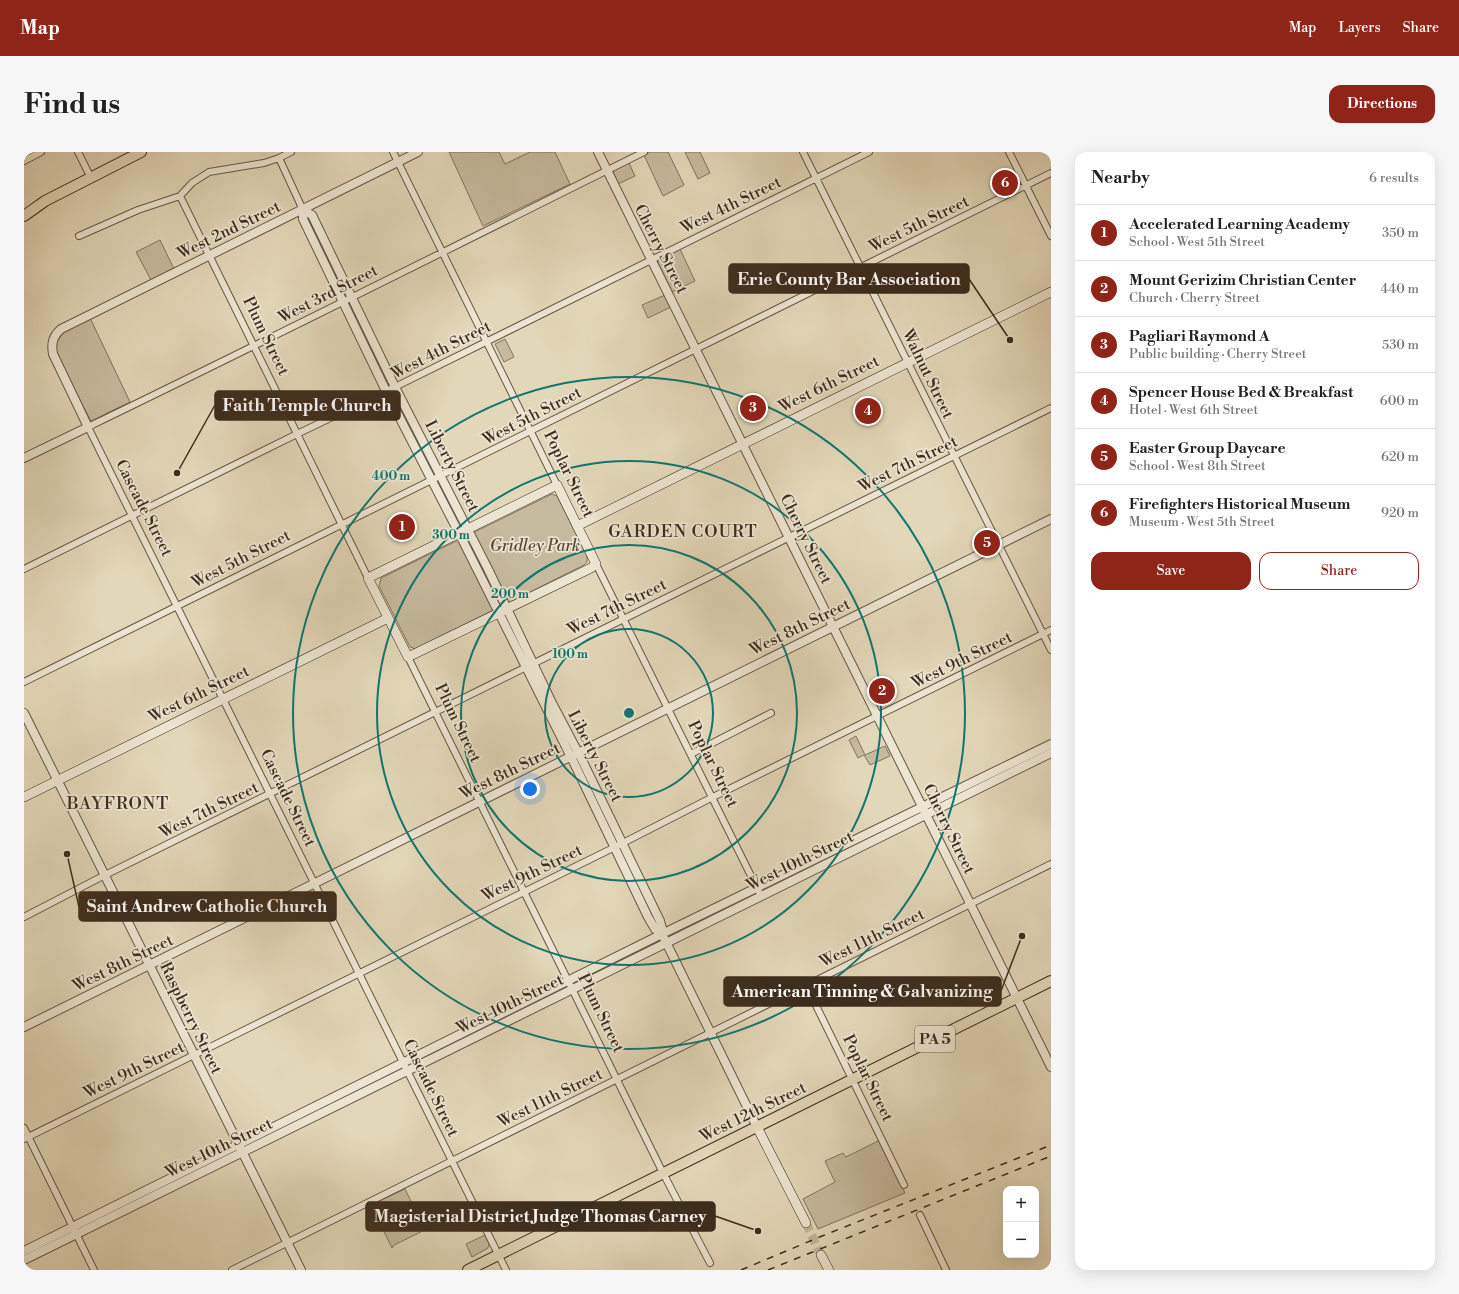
<!DOCTYPE html>
<html lang="en">
<head>
<meta charset="utf-8">
<style>
  :root { --surface:#fff; --page:#f6f6f6; --text:#222; --muted:#767676; --line:#e0e0e0; --accent:#8f2418 }
  body { margin:0; font-family:"Libre Bodoni",serif; background:var(--page); color:var(--text) }
  .controls { position:absolute; right:12px; bottom:12px; display:grid; overflow:hidden; border-radius:8px; box-shadow:0 4px 16px #0002 }
  .controls button { width:36px; height:36px; display:grid; place-items:center; padding:0; border:0; border-bottom:1px solid var(--line); background:var(--surface); color:var(--text); font:20px sans-serif }
  .you { position:absolute; left:506px; top:637px; width:14px; height:14px; margin:-10px; border:3px solid #fff; border-radius:50%; background:#1a73e8; box-shadow:0 0 0 6px #1a73e833 }
  .badge { display:grid; place-items:center; width:26px; height:26px; border-radius:50%; background:var(--accent); color:#fff; font-size:13px; font-weight:700 }
  .pin { position:absolute; translate:-50% -50%; border:2px solid #fff; box-shadow:0 1px 4px #0006 }
  .list { margin:0; padding:0; list-style:none }
  h2 { display:flex; justify-content:space-between; align-items:center; height:52px; margin:0; padding:0 16px; font-size:17px }
  h2 small { font-size:13px; font-weight:400; color:var(--muted) }
  .list li { display:grid; grid-template-columns:26px 1fr auto; gap:12px; align-items:center; box-sizing:border-box; height:56px; padding:0 16px; border-top:1px solid var(--line) }
  .list b { display:block; font-size:15px; white-space:nowrap }
  .list p { margin:0; font-size:13px; white-space:nowrap; color:var(--muted) }
  .list em { font-size:13px; font-style:normal; color:var(--muted) }
  .actions { display:flex; gap:8px; padding:12px 16px }
  .actions a { flex:1; padding:9px 0; border:1px solid var(--accent); border-radius:12px; text-align:center; font-size:14px; color:var(--accent) }
  .actions .main { background:var(--accent); color:#fff }
  .map { position:relative; flex:none; width:1027px; height:1118px; overflow:hidden; border-radius:12px }
  header { display:flex; align-items:center; gap:24px; box-sizing:border-box; height:56px; padding:0 20px; background:var(--accent); color:#fff }
  header strong { font-size:19px }
  nav { display:flex; gap:22px; margin-inline-start:auto; font-size:14px }
  .intro { display:flex; align-items:center; justify-content:space-between; box-sizing:border-box; height:96px; padding:0 24px }
  h1 { margin:0; font-size:28px }
  .button { padding:10px 18px; border-radius:12px; background:var(--accent); color:#fff; font-size:14px; font-weight:700 }
  main { display:flex; gap:24px; padding:0 24px }
  aside { flex:1; background:var(--surface); border-radius:12px; box-shadow:0 4px 16px #0002 }
  .map>svg:first-child { display:block }
  .green { fill:#c6ba9e; stroke:#81745e }
  .lines { fill:none; stroke-linecap:round; stroke-linejoin:round }
  .secondary-tunnel { stroke:#c1b599; stroke-width:9; stroke-dasharray:9 4.5; stroke-linecap:butt }
  .minor-casing { stroke:#665844; stroke-width:8 }
  .tertiary-casing { stroke:#665844; stroke-width:10 }
  .secondary-casing { stroke:#3c2d1d; stroke-width:10 }
  .primary-casing { stroke:#3c2d1d; stroke-width:12 }
  .trunk-casing { stroke:#3c2d1d; stroke-width:12 }
  .minor { stroke:#ece5d1; stroke-width:6 }
  .tertiary { stroke:#ece5d1; stroke-width:8 }
  .secondary { stroke:#ece5d1; stroke-width:9 }
  .primary { stroke:#e2d7b8; stroke-width:10 }
  .trunk { stroke:#e2d7b8; stroke-width:10 }
  .rail { stroke:#3c2d1d; stroke-width:1.5; stroke-dasharray:7 7; stroke-linecap:butt }
  .ring { fill:none; stroke:#0f766e; stroke-width:2 }
  .labels { text-anchor:middle; dominant-baseline:central; stroke-width:3.5; stroke-linejoin:round; paint-order:stroke }
  .shield { fill:#ece5d1; stroke:#716453; stroke-width:1 }
  .shield-label { font-size:15px; font-weight:bold; fill:#3c2d1d }
  .street-label { font-size:16px; fill:#3c2d1d; stroke:#ece5d1 }
  .park-label { font-size:16px; font-style:italic; fill:#584937; stroke:#ece5d1 }
  .neighbourhood-label { font-size:17px; letter-spacing:1px; fill:#3c2d1d; stroke:#ece5d1 }
  .centre { fill:#0f766e; stroke:#ece5d1; stroke-width:2 }
  .ring-label { font-size:12px; text-anchor:middle; font-weight:bold; fill:#0f766e; stroke:#ece5d1; stroke-width:3.5; stroke-linejoin:round; paint-order:stroke }
  .leader { fill:none; stroke:#3c2d1d; stroke-width:1.5 }
  .callout-dot { fill:#3c2d1d; stroke:#ece5d1; stroke-width:1.5 }
  .callout { fill:#3c2d1d; stroke:#3c2d1d; stroke-width:1.5 }
  .callout-label { font-size:17px; text-anchor:middle; font-weight:bold; fill:#fff }
</style>
</head>
<body>
<header>
<strong>Map</strong>
<nav><a>Map</a><a>Layers</a><a>Share</a></nav>
</header>
<div class="intro"><h1>Find us</h1><a class="button">Directions</a></div>
<main>
<div class="map">
<svg width="1027" height="1118" viewBox="0 0 1027 1118">
  <rect width="100%" height="100%" fill="#e2d7b8"/>
  <filter id="stains"><feTurbulence type="fractalNoise" baseFrequency=".005" numOctaves="4"/><feColorMatrix values="0 0 0 0 .2 0 0 0 0 .09 0 0 0 0 .02 0 0 0 .5 -.17"/></filter>
  <radialGradient id="worn" r=".72"><stop offset=".6" stop-color="#630" stop-opacity="0"/><stop offset="1" stop-color="#630" stop-opacity=".3"/></radialGradient>
  <path class="green" d="M425,0H475L481,12L506,0H531L546,32L459,74Z
    M626,0H644L660,33L639,44L620,3Z
    M661,0H676L686,21L674,27Z
    M605,11L611,24L594,32L589,19Z
    M136,88L150,117L127,128L112,100Z
    M656,97L671,129L648,140L634,111L637,106Z
    M641,143L647,155L624,166L618,153Z
    M66,166L106,250L67,269L32,203V191L38,181Z
    M481,187L490,205L480,210L471,192Z
    M528,342L533,344L563,404V410L560,413L392,497L386,495L355,434L357,426Z
    M832,584L841,603L861,594L866,604L846,613L840,603L834,606L825,588Z
    M856,988L881,1041L794,1077L779,1047L811,1030L801,1009L819,1001L822,1005Z
    M381,1037L401,1078L370,1093L368,1096L347,1053Z
    M461,1083L465,1091L464,1096L448,1105L442,1092Z"/>
  <g class="lines">
    <path class="secondary-tunnel" d="M782,1071L797,1103"/>
    <g class="minor-casing">
      <path id="minor" d="M54,0L67,26
        M369,0L533,333
        M779,0L1027,498
        M985,0L1027,84
        M255,6L279,58
        M0,9L17,0
        M156,44L344,426
        M55,84L114,58L156,44L168,31L185,20L240,11L255,6L267,0
        M572,412L737,744
        M0,417L273,282L371,235L845,0
        M384,505L639,1021L686,1111
        M0,530L1027,21
        M667,602L747,561
        M0,765L81,723L1027,256
        M782,833L880,1033
        M0,976L70,1118
        M0,987L591,695L683,648L1027,478
        M896,1063L922,1118
        M208,1118L1027,712
        M482,1118L64,275C250,185 435,92 620,0"/>
    </g>
    <g class="tertiary-casing">
      <path id="tertiary" d="M574,0L1027,915
        M279,58L288,63L371,235L464,417L527,549L559,610L636,769L638,776V782L733,975
        M279,58V67L362,239L439,389L550,611L624,765L631,777L638,782
        M0,306L64,275L29,202C27,191 29,184 37,177L394,0
        M0,561L277,1118
        M0,875L1027,367
        M0,1099L638,782L1027,592
        M0,1108L1027,601"/>
    </g>
    <g class="secondary-casing">
      <path id="secondary" d="M533,333L572,412L567,416L384,505L344,426Z
        M553,374L1027,140
        M0,645L364,466
        M733,975L782,1071
        M797,1103L805,1118"/>
    </g>
    <g class="primary-casing">
      <path id="primary" d="M444,1118L1027,829"/>
    </g>
    <g class="trunk-casing">
      <path id="trunk" d="M0,64L21,49L117,0"/>
    </g>
    <use href="#minor" class="minor"/>
    <use href="#tertiary" class="tertiary"/>
    <use href="#secondary" class="secondary"/>
    <use href="#primary" class="primary"/>
    <use href="#trunk" class="trunk"/>
    <path class="rail" d="M717,1118L798,1084L1027,993
      M744,1118L1027,1004"/>
  </g>
  <g class="ring">
    <circle cx="605" cy="561" r="84"/>
    <circle cx="605" cy="561" r="168"/>
    <circle cx="605" cy="561" r="252"/>
    <circle cx="605" cy="561" r="336"/>
  </g>
  <g class="labels">
    <rect class="shield" x="891" y="874" width="40" height="26" rx="3"/>
    <g class="shield-label">
      <text x="911" y="887">PA 5</text>
    </g>
    <g class="street-label">
      <text transform="translate(707 53) rotate(-26)">West 4th Street</text>
      <text transform="translate(895 72) rotate(-26)">West 5th Street</text>
      <text transform="translate(205 78) rotate(-26)">West 2nd Street</text>
      <text transform="translate(637 97) rotate(63)">Cherry Street</text>
      <text transform="translate(304 142) rotate(-27)">West 3rd Street</text>
      <text transform="translate(242 184) rotate(64)">Plum Street</text>
      <text transform="translate(417 198) rotate(-27)">West 4th Street</text>
      <text transform="translate(904 222) rotate(64)">Walnut Street</text>
      <text transform="translate(805 232) rotate(-26)">West 6th Street</text>
      <text transform="translate(508 264) rotate(-27)">West 5th Street</text>
      <text transform="translate(884 312) rotate(-26)">West 7th Street</text>
      <text transform="translate(428 314) rotate(63)">Liberty Street</text>
      <text transform="translate(545 322) rotate(64)">Poplar Street</text>
      <text transform="translate(120 356) rotate(63)">Cascade Street</text>
      <text transform="translate(782 387) rotate(64)">Cherry Street</text>
      <text transform="translate(217 407) rotate(-27)">West 5th Street</text>
      <text transform="translate(593 455) rotate(-26)">West 7th Street</text>
      <text transform="translate(776 475) rotate(-26)">West 8th Street</text>
      <text transform="translate(938 508) rotate(-26)">West 9th Street</text>
      <text transform="translate(175 542) rotate(-26)">West 6th Street</text>
      <text transform="translate(434 571) rotate(64)">Plum Street</text>
      <text transform="translate(571 604) rotate(63)">Liberty Street</text>
      <text transform="translate(689 612) rotate(64)">Poplar Street</text>
      <text transform="translate(486 619) rotate(-26)">West 8th Street</text>
      <text transform="translate(264 646) rotate(64)">Cascade Street</text>
      <text transform="translate(185 658) rotate(-26)">West 7th Street</text>
      <text transform="translate(925 677) rotate(64)">Cherry Street</text>
      <text transform="translate(776 709) rotate(-26)">West 10th Street</text>
      <text transform="translate(508 721) rotate(-26)">West 9th Street</text>
      <text transform="translate(848 786) rotate(-26)">West 11th Street</text>
      <text transform="translate(99 811) rotate(-26)">West 8th Street</text>
      <text transform="translate(486 852) rotate(-26)">West 10th Street</text>
      <text transform="translate(577 861) rotate(64)">Plum Street</text>
      <text transform="translate(167 866) rotate(64)">Raspberry Street</text>
      <text transform="translate(110 918) rotate(-26)">West 9th Street</text>
      <text transform="translate(844 926) rotate(64)">Poplar Street</text>
      <text transform="translate(407 936) rotate(64)">Cascade Street</text>
      <text transform="translate(526 946) rotate(-26)">West 11th Street</text>
      <text transform="translate(729 960) rotate(-26)">West 12th Street</text>
      <text transform="translate(195 996) rotate(-26)">West 10th Street</text>
    </g>
    <g class="park-label">
      <text x="511" y="394">Gridley Park</text>
    </g>
    <g class="neighbourhood-label">
      <text x="659" y="380">GARDEN COURT</text>
      <text x="94" y="652">BAYFRONT</text>
    </g>
  </g>
  <circle cx="605" cy="561" r="6" class="centre"/>
  <g class="ring-label">
    <text x="367" y="328">400 m</text>
    <text x="427" y="387">300 m</text>
    <text x="486" y="446">200 m</text>
    <text x="546" y="506">100 m</text>
  </g>
  <path class="leader" d="M986 188L945 127M153 321L191 253M43 702L55 755M998 784L977 839M734 1079L691 1064"/>
  <g class="callout-dot">
    <circle cx="986" cy="188" r="4"/>
    <circle cx="153" cy="321" r="4"/>
    <circle cx="43" cy="702" r="4"/>
    <circle cx="998" cy="784" r="4"/>
    <circle cx="734" cy="1079" r="4"/>
  </g>
  <g class="callout">
    <rect x="705" y="112" width="240" height="29" rx="4"/>
    <rect x="191" y="239" width="185" height="29" rx="4"/>
    <rect x="55" y="740" width="257" height="29" rx="4"/>
    <rect x="700" y="825" width="277" height="29" rx="4"/>
    <rect x="342" y="1050" width="349" height="29" rx="4"/>
  </g>
  <g class="callout-label">
    <text x="825" y="133">Erie County Bar Association</text>
    <text x="283" y="259">Faith Temple Church</text>
    <text x="183" y="760">Saint Andrew Catholic Church</text>
    <text x="838" y="845">American Tinning &amp; Galvanizing</text>
    <text x="516" y="1070">Magisterial District Judge Thomas Carney</text>
  </g>
  <rect width="100%" height="100%" filter="url(#stains)"/>
  <rect width="100%" height="100%" fill="url(#worn)"/>
</svg>
<div class="controls">
<button>+</button>
<button>−</button>
</div>
<div class="you"></div>
<div class="pin badge" style="left:378px;top:375px">1</div>
<div class="pin badge" style="left:858px;top:539px">2</div>
<div class="pin badge" style="left:729px;top:256px">3</div>
<div class="pin badge" style="left:844px;top:259px">4</div>
<div class="pin badge" style="left:963px;top:391px">5</div>
<div class="pin badge" style="left:981px;top:31px">6</div>
</div>
<aside>
<h2>Nearby<small>6 results</small></h2>
<ul class="list">
<li><span class="badge">1</span><div><b>Accelerated Learning Academy</b><p>School · West 5th Street</p></div><em>350 m</em></li>
<li><span class="badge">2</span><div><b>Mount Gerizim Christian Center</b><p>Church · Cherry Street</p></div><em>440 m</em></li>
<li><span class="badge">3</span><div><b>Pagliari Raymond A</b><p>Public building · Cherry Street</p></div><em>530 m</em></li>
<li><span class="badge">4</span><div><b>Spencer House Bed &amp; Breakfast</b><p>Hotel · West 6th Street</p></div><em>600 m</em></li>
<li><span class="badge">5</span><div><b>Easter Group Daycare</b><p>School · West 8th Street</p></div><em>620 m</em></li>
<li><span class="badge">6</span><div><b>Firefighters Historical Museum</b><p>Museum · West 5th Street</p></div><em>920 m</em></li>
</ul>
<div class="actions"><a class="main">Save</a><a>Share</a></div>
</aside>
</main>
</body>
</html>
